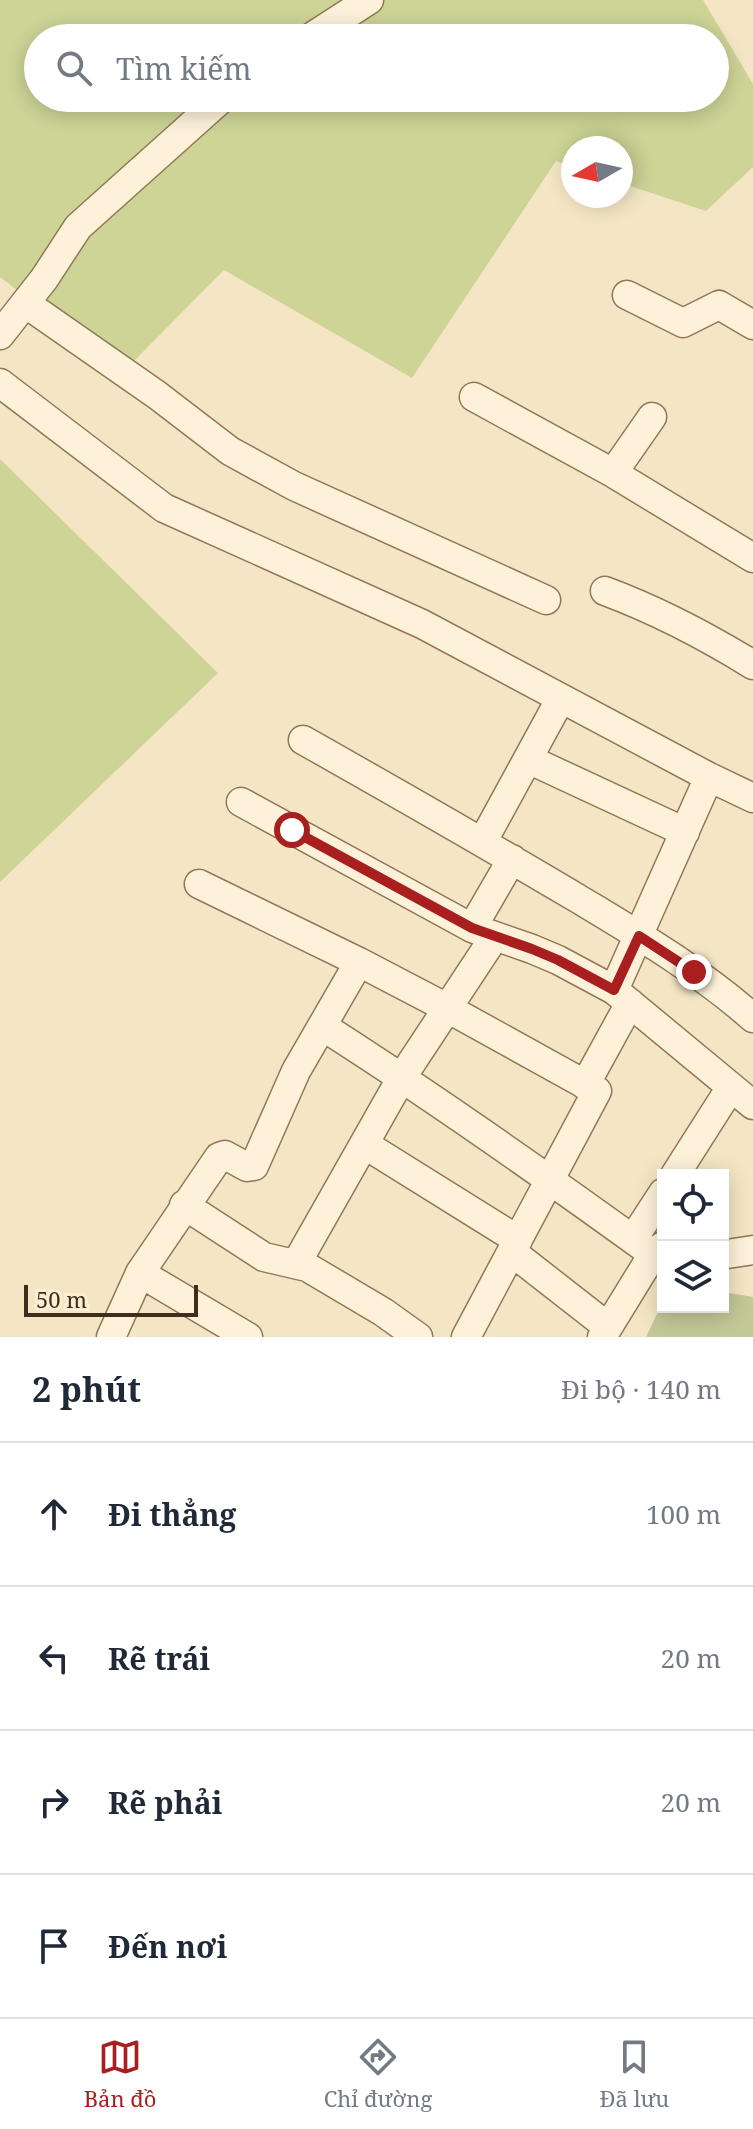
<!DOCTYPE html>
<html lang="vi">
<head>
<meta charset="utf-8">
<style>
  :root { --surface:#fff; --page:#f2f2f3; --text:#1f2937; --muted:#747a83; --line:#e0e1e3; --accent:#a91f1f }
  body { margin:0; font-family:"Noto Serif",serif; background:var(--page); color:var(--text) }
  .controls { position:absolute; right:24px; bottom:24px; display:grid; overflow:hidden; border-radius:0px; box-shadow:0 4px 20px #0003 }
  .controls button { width:72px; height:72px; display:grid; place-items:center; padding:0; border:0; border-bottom:2px solid var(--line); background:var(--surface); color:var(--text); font:40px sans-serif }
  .compass { position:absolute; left:561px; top:136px; width:72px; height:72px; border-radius:50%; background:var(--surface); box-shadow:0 4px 20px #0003; rotate:261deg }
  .scale { position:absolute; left:24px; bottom:20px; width:174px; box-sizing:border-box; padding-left:8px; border:4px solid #402e1d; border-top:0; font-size:22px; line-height:28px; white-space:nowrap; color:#402e1d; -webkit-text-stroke:6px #faefd5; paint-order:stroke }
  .stop { position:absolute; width:24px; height:24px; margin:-18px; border:6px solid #a91f1f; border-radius:50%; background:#fff }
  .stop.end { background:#a91f1f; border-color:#fff; box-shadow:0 2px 8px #0008 }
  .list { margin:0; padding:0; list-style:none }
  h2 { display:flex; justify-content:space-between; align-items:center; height:104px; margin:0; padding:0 32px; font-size:34px }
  h2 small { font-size:26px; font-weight:400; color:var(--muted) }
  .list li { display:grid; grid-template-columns:52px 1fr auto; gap:24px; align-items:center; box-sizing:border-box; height:144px; padding:0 32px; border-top:2px solid var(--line) }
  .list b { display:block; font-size:30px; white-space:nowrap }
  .list em { font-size:26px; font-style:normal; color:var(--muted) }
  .icon { flex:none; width:44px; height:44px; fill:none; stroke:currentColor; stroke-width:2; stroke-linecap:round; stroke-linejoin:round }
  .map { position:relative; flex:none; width:753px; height:1337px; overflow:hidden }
  .search { position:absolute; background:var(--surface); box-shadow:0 4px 20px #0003; left:24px; right:24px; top:24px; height:88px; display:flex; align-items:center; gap:20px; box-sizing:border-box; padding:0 28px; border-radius:44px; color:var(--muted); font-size:30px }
  .sheet { height:680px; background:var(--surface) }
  nav { display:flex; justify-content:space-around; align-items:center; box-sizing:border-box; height:112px; border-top:2px solid var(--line); background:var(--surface); font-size:22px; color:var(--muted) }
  nav a { display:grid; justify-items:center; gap:4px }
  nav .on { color:var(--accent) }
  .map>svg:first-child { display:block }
  .green { fill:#cdd496; fill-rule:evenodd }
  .cemetery { fill:#c2c896 }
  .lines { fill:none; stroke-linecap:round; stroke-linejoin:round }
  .minor-casing { stroke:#927657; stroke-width:31 }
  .minor { stroke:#fdf2d9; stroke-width:28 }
  .route { stroke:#a91f1f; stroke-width:10 }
</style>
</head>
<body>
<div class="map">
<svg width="753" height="1337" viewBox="0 0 753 1337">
  <rect width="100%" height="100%" fill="#f4e6c4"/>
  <path class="green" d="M0,0H703L753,84V167L706,211L621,183V148H573V167L556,161L412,378L224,270L123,372L0,277ZM38,38H715V98H38Z
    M0,459L218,673L0,882Z"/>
  <path class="cemetery" d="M723,1292L753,1297V1337H646L663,1301V1307H723Z"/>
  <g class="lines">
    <g class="minor-casing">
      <path id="minor" d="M310,38L369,0
        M627,295L683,323L719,305L753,325
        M25,303L157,395L230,451L294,486L546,600
        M0,335L44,279L78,227L222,98
        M0,383L164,508L422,624L709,777L753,798
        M474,397L613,473L753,558
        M613,473L652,417
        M605,591C656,610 706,636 753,665
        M303,740C395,792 486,844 577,898C638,935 700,971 753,1018
        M528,759L685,832
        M241,802L472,928L532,949L558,960L614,990L753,1105
        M483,841L561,698
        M199,884L359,962L447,1008L597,1091L466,1337
        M472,928L512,859
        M614,990L709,777
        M322,1026C435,1098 544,1175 653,1254
        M585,1085L630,1003
        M364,1144L518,1240
        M675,1175L731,1087
        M184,1205L264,1257L307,1267L383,1312L418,1337
        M633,1239L663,1193
        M512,1252L608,1327
        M723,1253L727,1254L753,1250
        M296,1264L402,1077L495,936
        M140,1273L248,1337
        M111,1337L140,1273L219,1157L225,1155L247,1167L254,1166L296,1071L359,962
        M602,1337L653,1254L663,1246"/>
    </g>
    <use href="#minor" class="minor"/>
  </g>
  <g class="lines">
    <path class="route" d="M292,830L472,928L532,949L558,960L614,990L639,936L694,972"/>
  </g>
</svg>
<div class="controls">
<button><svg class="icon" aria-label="locate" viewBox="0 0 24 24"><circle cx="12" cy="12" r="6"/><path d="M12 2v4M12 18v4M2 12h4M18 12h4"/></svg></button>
<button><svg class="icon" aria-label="layers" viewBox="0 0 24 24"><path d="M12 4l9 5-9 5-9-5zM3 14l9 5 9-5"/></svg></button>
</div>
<svg class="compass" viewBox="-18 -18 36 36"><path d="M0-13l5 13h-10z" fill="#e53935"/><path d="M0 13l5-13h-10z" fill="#747a83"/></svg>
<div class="scale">50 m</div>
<div class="stop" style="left:292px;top:830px"></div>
<div class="stop end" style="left:694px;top:972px"></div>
<div class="search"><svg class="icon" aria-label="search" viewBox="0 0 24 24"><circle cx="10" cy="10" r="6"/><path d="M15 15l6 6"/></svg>Tìm kiếm</div>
</div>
<section class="sheet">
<h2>2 phút<small>Đi bộ · 140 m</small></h2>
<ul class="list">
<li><svg class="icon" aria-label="ahead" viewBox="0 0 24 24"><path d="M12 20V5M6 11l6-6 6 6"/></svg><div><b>Đi thẳng</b></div><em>100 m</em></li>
<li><svg class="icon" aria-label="left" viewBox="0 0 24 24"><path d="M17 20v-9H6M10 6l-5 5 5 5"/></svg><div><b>Rẽ trái</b></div><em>20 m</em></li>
<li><svg class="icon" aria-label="right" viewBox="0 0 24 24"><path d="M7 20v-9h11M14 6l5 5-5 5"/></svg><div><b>Rẽ phải</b></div><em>20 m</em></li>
<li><svg class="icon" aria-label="arrive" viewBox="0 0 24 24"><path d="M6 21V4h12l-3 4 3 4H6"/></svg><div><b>Đến nơi</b></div></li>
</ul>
</section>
<nav>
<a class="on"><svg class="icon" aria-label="map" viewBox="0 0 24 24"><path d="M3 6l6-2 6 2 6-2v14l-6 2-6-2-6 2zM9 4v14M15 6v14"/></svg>Bản đồ</a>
<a><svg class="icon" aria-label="directions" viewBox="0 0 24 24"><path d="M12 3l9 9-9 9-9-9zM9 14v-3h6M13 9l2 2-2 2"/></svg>Chỉ đường</a>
<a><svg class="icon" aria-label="saved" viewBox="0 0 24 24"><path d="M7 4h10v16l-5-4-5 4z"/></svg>Đã lưu</a>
</nav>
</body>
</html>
